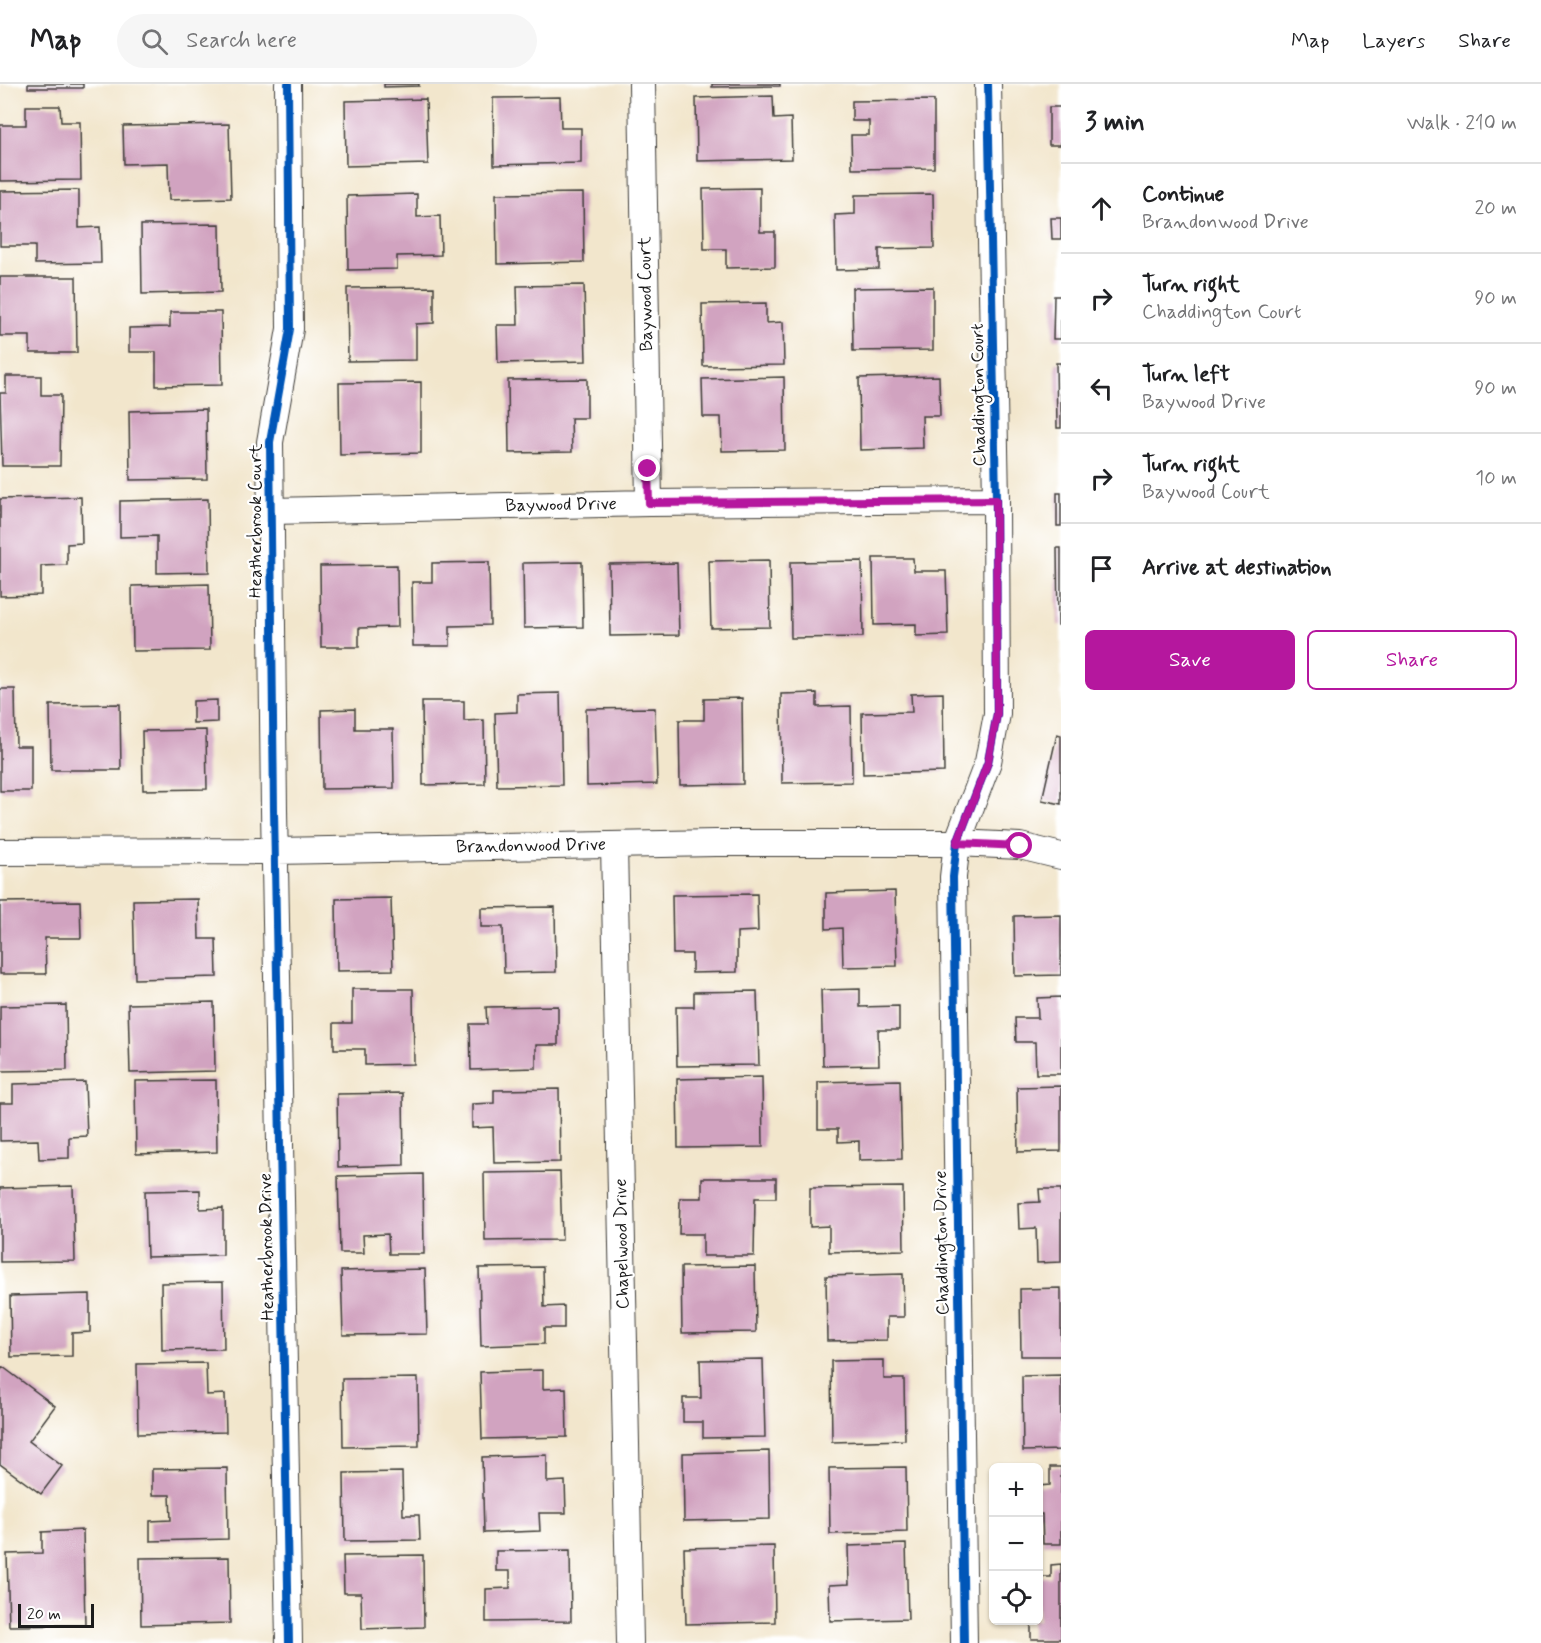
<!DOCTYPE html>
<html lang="en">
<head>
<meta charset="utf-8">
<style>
  :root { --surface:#fff; --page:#f6f6f6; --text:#202124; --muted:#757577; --line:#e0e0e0; --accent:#b5179e }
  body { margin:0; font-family:Mynerve,sans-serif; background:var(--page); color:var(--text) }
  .controls { position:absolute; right:18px; bottom:18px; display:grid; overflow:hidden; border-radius:9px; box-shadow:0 2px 4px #0004 }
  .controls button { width:54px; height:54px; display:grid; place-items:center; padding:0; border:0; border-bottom:2px solid var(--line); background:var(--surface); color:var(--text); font:30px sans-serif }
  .scale { position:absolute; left:18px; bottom:15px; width:76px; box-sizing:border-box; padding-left:6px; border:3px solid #1c1c1c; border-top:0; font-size:16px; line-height:21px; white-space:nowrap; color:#1c1c1c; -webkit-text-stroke:4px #fff; paint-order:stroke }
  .stop { position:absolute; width:18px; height:18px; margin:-14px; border:4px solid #b5179e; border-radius:50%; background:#fff }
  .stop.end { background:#b5179e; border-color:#fff; box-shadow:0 2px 6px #0008 }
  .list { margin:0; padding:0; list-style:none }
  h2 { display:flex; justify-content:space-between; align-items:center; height:78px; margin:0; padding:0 24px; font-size:26px }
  h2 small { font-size:20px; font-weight:400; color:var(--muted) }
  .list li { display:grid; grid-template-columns:39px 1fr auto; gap:18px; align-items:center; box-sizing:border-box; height:90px; padding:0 24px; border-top:2px solid var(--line) }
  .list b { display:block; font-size:22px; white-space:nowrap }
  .list p { margin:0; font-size:20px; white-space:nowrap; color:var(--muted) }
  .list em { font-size:20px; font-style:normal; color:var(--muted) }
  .actions { display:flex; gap:12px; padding:18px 24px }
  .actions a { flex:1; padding:14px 0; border:2px solid var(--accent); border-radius:9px; text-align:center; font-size:21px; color:var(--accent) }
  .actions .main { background:var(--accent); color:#fff }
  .icon { flex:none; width:33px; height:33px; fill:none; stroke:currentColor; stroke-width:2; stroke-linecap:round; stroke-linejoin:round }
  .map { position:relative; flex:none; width:1061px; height:1559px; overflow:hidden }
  header { display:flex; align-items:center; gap:36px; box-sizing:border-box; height:84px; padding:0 30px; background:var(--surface); border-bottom:2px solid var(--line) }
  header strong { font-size:28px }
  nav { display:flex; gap:33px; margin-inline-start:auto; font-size:21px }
  .search { width:420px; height:54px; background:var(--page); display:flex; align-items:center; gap:15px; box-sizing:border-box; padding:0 21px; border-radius:33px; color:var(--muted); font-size:22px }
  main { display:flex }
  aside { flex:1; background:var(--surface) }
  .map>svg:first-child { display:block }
  .building { fill:#d1a3c0 }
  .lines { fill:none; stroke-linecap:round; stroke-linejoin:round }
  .minor-casing { stroke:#3c3a36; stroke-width:28 }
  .minor { stroke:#fff; stroke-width:26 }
  .cycleway-casing { stroke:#fff; stroke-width:11 }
  .cycleway { stroke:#0057b8; stroke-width:8 }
  .route { stroke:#b5179e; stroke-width:8 }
  .labels { text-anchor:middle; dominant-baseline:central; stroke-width:4.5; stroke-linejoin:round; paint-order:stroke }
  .street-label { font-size:18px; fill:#1c1c1c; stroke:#fff }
</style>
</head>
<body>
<header>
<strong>Map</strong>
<div class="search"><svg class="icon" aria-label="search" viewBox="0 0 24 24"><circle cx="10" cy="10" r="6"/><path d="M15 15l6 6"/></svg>Search here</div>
<nav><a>Map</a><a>Layers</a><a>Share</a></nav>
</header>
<main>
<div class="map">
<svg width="1061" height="1559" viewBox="0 0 1061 1559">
  <rect width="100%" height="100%" fill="#fff"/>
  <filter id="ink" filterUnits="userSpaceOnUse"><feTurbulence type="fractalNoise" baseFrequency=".0167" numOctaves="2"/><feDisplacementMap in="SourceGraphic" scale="12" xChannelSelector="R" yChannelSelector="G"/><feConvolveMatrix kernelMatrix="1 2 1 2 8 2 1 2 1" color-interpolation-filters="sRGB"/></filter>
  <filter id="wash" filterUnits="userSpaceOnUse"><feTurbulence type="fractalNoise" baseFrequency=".008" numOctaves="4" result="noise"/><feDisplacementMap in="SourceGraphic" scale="24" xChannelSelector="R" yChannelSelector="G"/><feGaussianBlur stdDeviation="1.35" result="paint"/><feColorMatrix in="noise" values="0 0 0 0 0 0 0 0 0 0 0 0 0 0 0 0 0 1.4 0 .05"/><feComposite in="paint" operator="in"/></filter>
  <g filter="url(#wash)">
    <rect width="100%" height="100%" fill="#f2e6cc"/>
    <g id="blocks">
      <path class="building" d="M28,0H83V4H28Z
        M384,0H419V2L384,3Z
        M712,0H780V2L712,3Z
        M773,12L774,35L791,34L792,75L697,77L696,14Z
        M560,13L561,44H581V79L494,81L493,14Z
        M426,15L428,80L346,82L345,17Z
        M934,16V84L852,85L851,51H869V37H852V17Z
        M26,22H60L61,38H80L81,96L0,97V41H26Z
        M1049,23H1061V61H1049Z
        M229,40L231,114L169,116L168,79L124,80L123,42Z
        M760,104V148H775V183L726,184V165H704L703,105Z
        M79,106V144L100,143L101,179L35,180V162H0V107Z
        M583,109L584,178L497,180L496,110Z
        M417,110V133L440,132L441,171L397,172V185L348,186L347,112Z
        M933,110L934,164L879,165V185L836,186L835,131L855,130V111Z
        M1051,134H1061V155H1052Z
        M220,140L221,208L142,210L141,141Z
        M0,193H76L77,269H30V252H0Z
        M584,201L586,277L498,279L497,241H518L517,202Z
        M434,203V239L416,240V276L348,277L347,204Z
        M933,203V266L853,267L852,204Z
        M1054,212H1061V255H1053Z
        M766,219V239L783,238L784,281L703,282L702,220Z
        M170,228H221L222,301L156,302V268H129V244L170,243Z
        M1056,279H1061V344H1057Z
        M6,292H41V311H61L60,382H2L0,309H6Z
        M939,292L940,332H922L923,364L860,366L859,294Z
        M784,293L785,366L722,367L721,333H703L702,295Z
        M587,295V334H571L572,368L509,369L508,296Z
        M421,298V369L340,371L339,299Z
        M206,325L207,395L130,396L129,327Z
        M1057,409H1061V442H1057Z
        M81,413L82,459L67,460V481L41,482V511L0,512V415Z
        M208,415L209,488L157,489V452L120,453V417Z
        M1057,464H1061V541H1058Z
        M873,474H913L914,487H946L948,551L916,552V540L874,541Z
        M769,476L770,543L711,544L709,477Z
        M862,477L863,553L791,554L790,478Z
        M489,478L490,541L450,542V562H413L412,498H432V479Z
        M582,478L583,543L524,544L523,479Z
        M677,479L679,551L610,552L609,480Z
        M397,481L398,543L359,544V563H321L320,482Z
        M209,500L210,566L133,567L132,502Z
        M0,605H15L16,662H31V707H0Z
        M560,609L562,701L497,702L495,629L517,628V610Z
        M817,609V623L851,622L852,698L782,699L781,610Z
        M943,609L944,688L863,690L862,629L912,628L911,610Z
        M742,614L743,700L680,701L679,636H704V615Z
        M217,616V638L193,639V617Z
        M422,617H464V637L484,636L485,700L423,701Z
        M120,620L121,686H51L50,621Z
        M655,624L657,700L587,702L586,625Z
        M355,625V645H393L394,704L322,705L321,626Z
        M206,646L207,705L143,706L142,647Z
        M1057,650L1061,651V720L1042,716Z
        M895,807L897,882L843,883L842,844L826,845V809Z
        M757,810L758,847L737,848V888L692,889V870H673L672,811Z
        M391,814L393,886L337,887L336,815Z
        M198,815L199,855H216L217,893L135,895L133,816Z
        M80,817L81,854H45L46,890H0V818Z
        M555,823L556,888L504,889L503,843H481V824Z
        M1061,831V891L1015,892L1014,832Z
        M352,905H413L414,980L365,981V965H334V939H352Z
        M860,905V923L899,922V946H878L879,981L823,982L821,906Z
        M757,907L759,981L677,982L676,923H694V908Z
        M1061,913V990H1036L1035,958H1016L1015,934H1038L1037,914Z
        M214,918L215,987L130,989L128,920Z
        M66,921L67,986L0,987V922Z
        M558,922V961H536V984L471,986L470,940H487L486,923Z
        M762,993L763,1063L678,1064L677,995Z
        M216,996L217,1068L136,1070L135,997Z
        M900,996L902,1075L859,1076V1057L838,1058V1045H818V998Z
        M85,998L87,1052L69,1053V1074L39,1075L38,1056L0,1057V1019H13V1000Z
        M1061,1002V1067L1018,1068L1017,1003Z
        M559,1005L560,1078L494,1079L493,1043L472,1044V1020L494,1019V1006Z
        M403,1009L404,1081L338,1083L337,1010Z
        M560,1088L562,1156L485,1157L484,1089Z
        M423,1090L424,1170H389L388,1150L363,1151L364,1169H340L338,1092Z
        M702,1094H776V1114H755L754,1172H703V1150H679L680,1114H702Z
        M73,1102L75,1177L0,1178V1104Z
        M903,1103L904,1166L829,1168V1142L810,1143V1104Z
        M1039,1105H1061V1178L1037,1179L1036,1144L1019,1145L1018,1119L1040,1118Z
        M200,1106V1125L223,1124V1171L147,1173L145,1107Z
        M755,1182L756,1248L682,1249L681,1183Z
        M543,1183L544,1223L564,1222V1244H544V1260L481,1262L479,1184Z
        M425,1185L427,1250L343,1251L341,1187Z
        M903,1190L904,1233H887V1256L827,1257L826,1192Z
        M223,1198L224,1265L162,1266L161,1199Z
        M1061,1204V1272H1021L1020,1205Z
        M90,1210V1248L72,1249V1272L11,1273L10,1212Z
        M763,1275L765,1353L703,1354V1338H683V1314H701L700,1276Z
        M884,1276V1295H904L905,1356L832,1358L831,1277Z
        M206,1279L207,1311L225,1310L226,1348L138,1350L137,1280Z
        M3,1283L55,1322L29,1357L62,1382L41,1410L0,1380V1287Z
        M543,1286V1305L566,1304L567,1353L482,1355L480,1288Z
        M1061,1291V1366L1023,1367L1022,1292Z
        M418,1294L419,1362L343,1363L342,1295Z
        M769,1367L770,1435L684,1437L683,1369Z
        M547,1371V1398L565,1397L566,1429H539L540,1447L484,1449L482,1373Z
        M906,1383L907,1448L830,1450L829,1384Z
        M1050,1383H1061V1460H1043L1042,1430H1038V1402L1050,1401Z
        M227,1384L228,1455L150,1457V1437L171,1436L170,1411H152V1385Z
        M402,1388L403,1431H419L420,1456L345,1457L344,1389Z
        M83,1446L85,1541L9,1542L7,1470L42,1469V1448Z
        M906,1460L908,1535L830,1537L829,1501L849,1500L848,1462Z
        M774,1462L775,1538L686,1540L684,1464Z
        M570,1466L571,1537L486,1538V1505L510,1504V1487H496V1467Z
        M423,1471L424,1543L362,1545L361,1509H344L343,1472Z
        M229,1473L230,1539L141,1541L140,1474Z
        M1061,1480V1555H1031V1536H1038V1493H1051V1481Z"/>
    </g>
  </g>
  <g filter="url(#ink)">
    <use href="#blocks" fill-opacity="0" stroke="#3c3a36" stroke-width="1.5"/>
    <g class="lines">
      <g class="minor-casing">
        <path id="minor" d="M288,0L290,245L270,358L274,726L289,1559
          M642,0L649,419
          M271,427L649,419L996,416
          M614,761L630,1559
          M0,768L275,767L716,759H957L1020,762L1061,772
          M964,1559L953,793L957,759L988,678L997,630L996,416L988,0"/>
      </g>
      <use href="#minor" class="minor"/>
      <g class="cycleway-casing">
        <path id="cycleway" d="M288,0L290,245L270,358L274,726L289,1559
          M964,1559L953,793L957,759L988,678L997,630L996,416L988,0"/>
      </g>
      <use href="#cycleway" class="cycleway"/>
    </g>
  </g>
  <g class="lines" filter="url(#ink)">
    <path class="route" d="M648,385L649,419L996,416L997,630L988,678L957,759L1020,762"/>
  </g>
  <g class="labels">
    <g class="street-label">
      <text transform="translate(646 210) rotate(-91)">Baywood Court</text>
      <text transform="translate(979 311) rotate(-91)">Chaddington Court</text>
      <text transform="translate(561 421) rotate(-1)">Baywood Drive</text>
      <text transform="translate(256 437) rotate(-90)">Heatherbrook Court</text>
      <text transform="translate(531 762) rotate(-1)">Brandonwood Drive</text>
      <text transform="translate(942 1159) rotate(-91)">Chaddington Drive</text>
      <text transform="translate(622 1160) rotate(-91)">Chapelwood Drive</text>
      <text transform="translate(267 1163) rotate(-91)">Heatherbrook Drive</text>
    </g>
  </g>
</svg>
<div class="controls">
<button>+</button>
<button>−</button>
<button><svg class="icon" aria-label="locate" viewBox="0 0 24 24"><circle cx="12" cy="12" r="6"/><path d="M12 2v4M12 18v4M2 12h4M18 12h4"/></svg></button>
</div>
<div class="scale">20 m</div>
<div class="stop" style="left:1020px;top:762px"></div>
<div class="stop end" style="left:648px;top:385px"></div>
</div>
<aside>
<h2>3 min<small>Walk · 210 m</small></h2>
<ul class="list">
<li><svg class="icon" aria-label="ahead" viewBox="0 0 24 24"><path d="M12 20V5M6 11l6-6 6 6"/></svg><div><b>Continue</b><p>Brandonwood Drive</p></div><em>20 m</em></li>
<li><svg class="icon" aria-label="right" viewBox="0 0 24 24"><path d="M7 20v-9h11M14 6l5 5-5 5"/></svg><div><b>Turn right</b><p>Chaddington Court</p></div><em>90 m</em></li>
<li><svg class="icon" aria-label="left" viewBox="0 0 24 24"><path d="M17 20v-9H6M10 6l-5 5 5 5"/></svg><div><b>Turn left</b><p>Baywood Drive</p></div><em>90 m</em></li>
<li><svg class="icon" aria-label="right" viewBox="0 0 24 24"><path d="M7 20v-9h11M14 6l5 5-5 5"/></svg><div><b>Turn right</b><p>Baywood Court</p></div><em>10 m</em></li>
<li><svg class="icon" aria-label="arrive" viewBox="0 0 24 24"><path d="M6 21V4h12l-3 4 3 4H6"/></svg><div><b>Arrive at destination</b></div></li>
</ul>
<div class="actions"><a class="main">Save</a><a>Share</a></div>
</aside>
</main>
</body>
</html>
